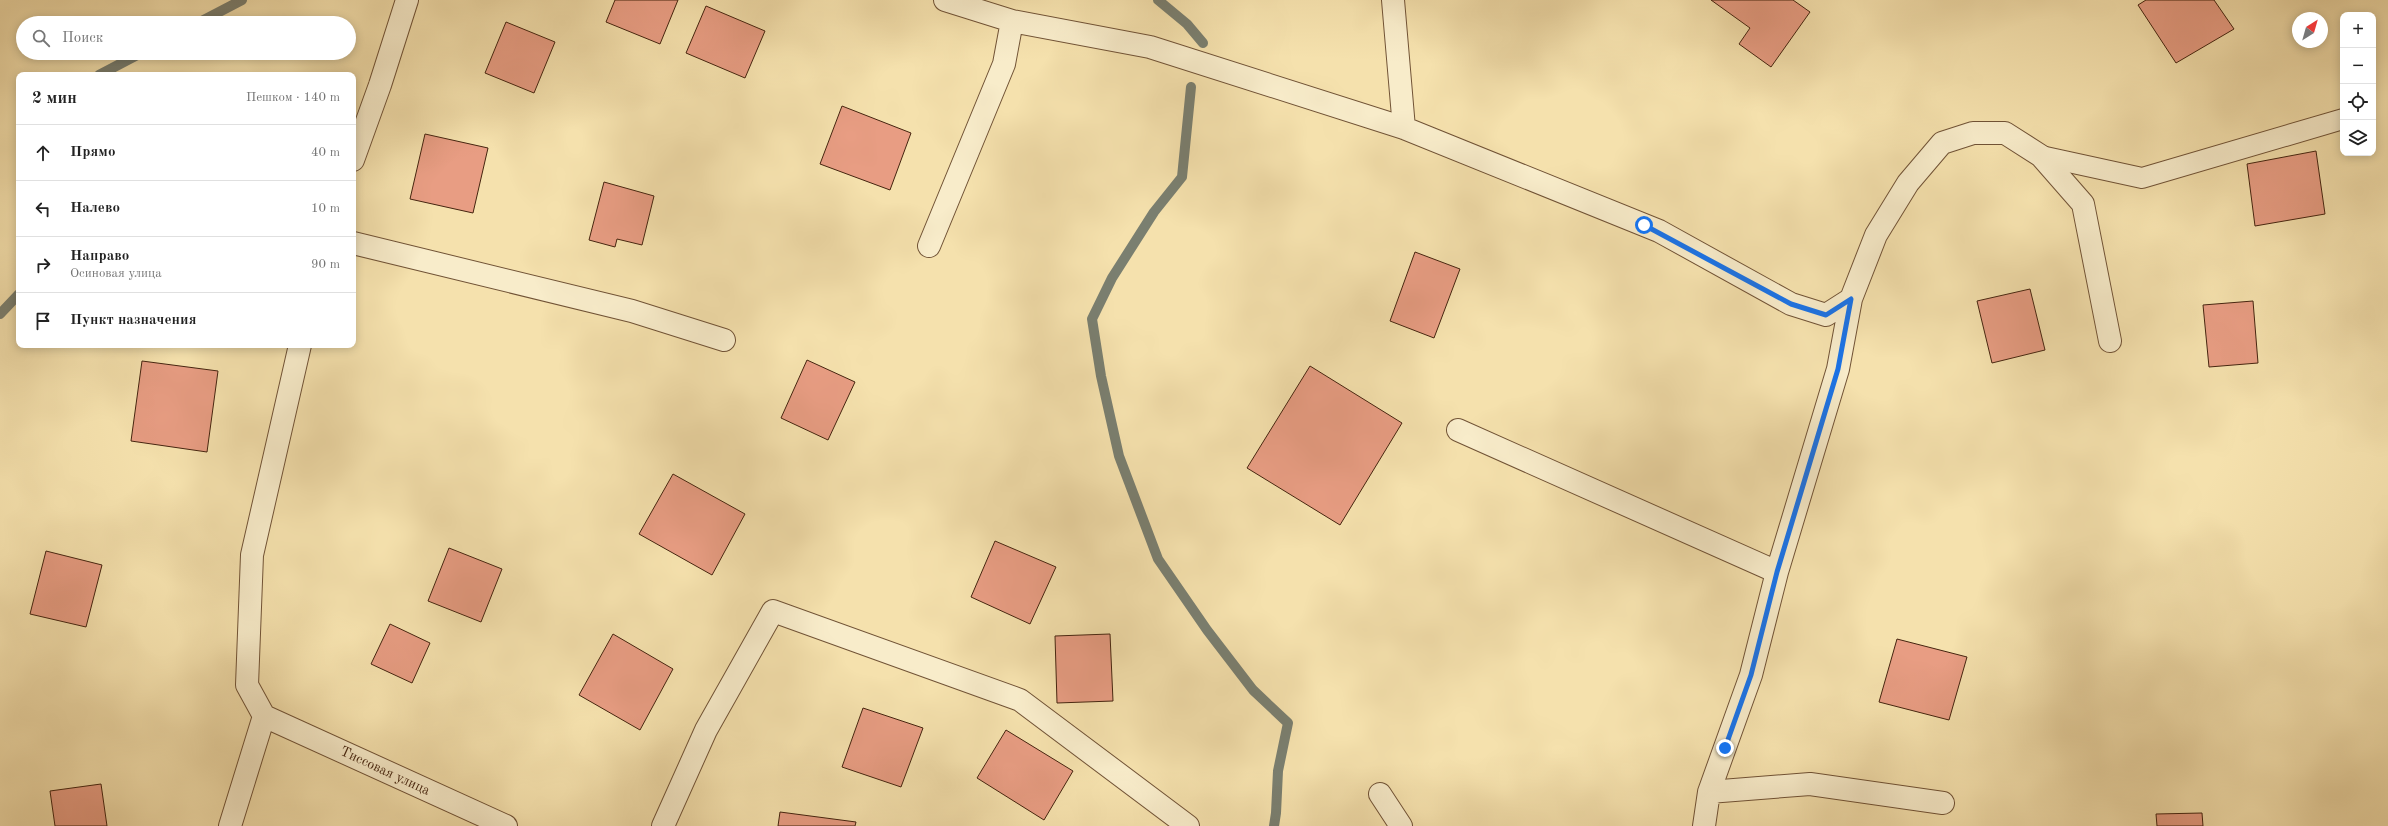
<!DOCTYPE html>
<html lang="ru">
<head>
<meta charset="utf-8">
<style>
  :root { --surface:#fff; --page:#f6f6f6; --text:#222; --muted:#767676; --line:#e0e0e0 }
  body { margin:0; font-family:"Old Standard TT",serif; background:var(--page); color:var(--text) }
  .controls { position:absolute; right:12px; top:12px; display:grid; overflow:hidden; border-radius:8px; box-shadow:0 2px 10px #0003 }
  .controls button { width:36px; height:36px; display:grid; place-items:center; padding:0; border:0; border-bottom:1px solid var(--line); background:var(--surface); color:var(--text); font:20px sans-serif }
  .compass { position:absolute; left:2292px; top:12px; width:36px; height:36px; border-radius:50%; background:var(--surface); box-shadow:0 2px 10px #0003; rotate:37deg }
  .stop { position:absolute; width:12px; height:12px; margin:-9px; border:3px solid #1a73e8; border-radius:50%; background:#fff }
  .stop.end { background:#1a73e8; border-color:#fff; box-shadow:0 1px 4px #0008 }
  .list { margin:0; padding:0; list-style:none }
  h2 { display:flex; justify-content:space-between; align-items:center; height:52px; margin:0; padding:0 16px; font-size:17px }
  h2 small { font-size:13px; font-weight:400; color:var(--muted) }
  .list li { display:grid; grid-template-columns:26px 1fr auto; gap:12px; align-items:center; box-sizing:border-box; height:56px; padding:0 16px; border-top:1px solid var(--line) }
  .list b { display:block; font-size:15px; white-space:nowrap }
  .list p { margin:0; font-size:13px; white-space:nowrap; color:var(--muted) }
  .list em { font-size:13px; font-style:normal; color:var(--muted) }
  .icon { flex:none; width:22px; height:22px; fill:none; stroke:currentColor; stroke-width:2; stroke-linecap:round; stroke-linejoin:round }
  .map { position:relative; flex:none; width:2388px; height:826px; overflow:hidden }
  .search { position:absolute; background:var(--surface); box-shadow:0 2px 10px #0003; left:16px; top:16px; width:340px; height:44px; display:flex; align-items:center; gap:10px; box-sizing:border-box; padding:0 14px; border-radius:22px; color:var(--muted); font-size:15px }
  .panel { position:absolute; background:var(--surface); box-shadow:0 2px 10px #0003; left:16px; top:72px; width:340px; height:276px; border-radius:8px }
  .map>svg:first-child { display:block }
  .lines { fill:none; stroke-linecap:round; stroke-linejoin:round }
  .stream { stroke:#7a7f70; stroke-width:10 }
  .building { fill:#e89d83; stroke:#45240f }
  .service-casing { stroke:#715336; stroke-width:22 }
  .minor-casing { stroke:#715336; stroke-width:24 }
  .service { stroke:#f8ecca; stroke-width:20 }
  .minor { stroke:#f8ecca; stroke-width:22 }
  .route { stroke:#1a73e8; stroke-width:5 }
  .labels { text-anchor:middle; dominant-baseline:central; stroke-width:3; stroke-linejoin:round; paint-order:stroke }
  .street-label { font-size:14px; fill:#45240f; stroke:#f8ecca }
</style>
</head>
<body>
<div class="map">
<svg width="2388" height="826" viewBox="0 0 2388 826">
  <rect width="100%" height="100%" fill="#f5e1ad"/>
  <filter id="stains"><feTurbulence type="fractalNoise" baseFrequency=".005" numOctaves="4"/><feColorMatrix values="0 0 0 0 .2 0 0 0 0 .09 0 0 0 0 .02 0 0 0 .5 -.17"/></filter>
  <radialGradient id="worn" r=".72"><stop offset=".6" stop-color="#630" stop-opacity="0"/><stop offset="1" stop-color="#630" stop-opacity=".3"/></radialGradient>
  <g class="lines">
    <path class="stream" d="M1158,0L1187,24L1203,43
      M198,23L242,0
      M99,75L141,53
      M1191,87L1182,177L1154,212L1112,278L1092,319L1101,376L1119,456L1158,559L1207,630L1253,690L1288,723L1278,771L1276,813L1274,826
      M0,314L19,294"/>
  </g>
  <path class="building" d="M615,0H678L660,44L606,22Z
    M1711,0H1793L1810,12L1771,67L1739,44L1750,28Z
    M2146,0H2214L2234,29L2176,63L2138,5Z
    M706,6L765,31L745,78L686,53Z
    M506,22L555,42L534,93L485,73Z
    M842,106L911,133L890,190L820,164Z
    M425,134L488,148L473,213L410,199Z
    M2316,151L2325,214L2255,226L2247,164Z
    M604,182L654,196L642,245L617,239L615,247L589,240Z
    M1415,252L1460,269L1434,338L1390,321Z
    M2030,289L2045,350L1992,363L1977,301Z
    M2253,301L2258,363L2209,367L2203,305Z
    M807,360L855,382L828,440L781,418Z
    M142,361L218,371L207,452L131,441Z
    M1310,366L1402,423L1340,525L1247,468Z
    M673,474L745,514L712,575L639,534Z
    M995,541L1056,567L1030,624L971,597Z
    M449,548L502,569L481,622L428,601Z
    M46,551L102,565L86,627L30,614Z
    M390,624L430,643L412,683L371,664Z
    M613,634L673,669L640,730L579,695Z
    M1110,634L1113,701L1057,703L1055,636Z
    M1897,639L1967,657L1949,720L1879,702Z
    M863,708L923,728L901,787L842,767Z
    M1006,730L1073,771L1044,820L977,778Z
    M101,784L107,826H55L50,791Z
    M780,812L856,822L855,826H778Z
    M2202,813L2203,826H2157L2156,814Z"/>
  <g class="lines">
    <g class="service-casing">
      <path id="service" d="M2041,156L2142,178L2343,119"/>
    </g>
    <g class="minor-casing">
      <path id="minor" d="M1393,0L1404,128
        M1012,21L1150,47L1404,128L1659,231L1791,304L1826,315L1851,299
        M353,160L380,85L407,0
        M353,243L632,311L724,340
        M929,246L1004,64L1012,21L945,0
        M1458,430L1777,572
        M264,716L506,826
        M1709,792L1810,784L1943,803
        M1380,794L1401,826
        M230,826L264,716L247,685L252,555L300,345
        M663,826L706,730L773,611L1020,700L1188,826
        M1704,826L1709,792L1751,675L1777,572L1838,369L1851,299L1876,235L1908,183L1942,143L1973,133H2005L2041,156L2083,204L2110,341"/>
    </g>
    <use href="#service" class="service"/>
    <use href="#minor" class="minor"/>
  </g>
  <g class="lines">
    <path class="route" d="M1644,225L1791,304L1826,315L1851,299L1838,369L1777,572L1751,675L1725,748"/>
  </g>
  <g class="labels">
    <g class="street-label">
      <text transform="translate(385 771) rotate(25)">Тиссовая улица</text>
    </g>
  </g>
  <rect width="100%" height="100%" filter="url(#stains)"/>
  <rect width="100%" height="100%" fill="url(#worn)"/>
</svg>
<div class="controls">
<button>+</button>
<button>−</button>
<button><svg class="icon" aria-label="locate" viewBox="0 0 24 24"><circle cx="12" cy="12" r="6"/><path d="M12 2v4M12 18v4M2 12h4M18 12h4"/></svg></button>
<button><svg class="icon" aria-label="layers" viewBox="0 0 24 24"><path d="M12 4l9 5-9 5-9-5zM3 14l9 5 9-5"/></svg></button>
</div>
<svg class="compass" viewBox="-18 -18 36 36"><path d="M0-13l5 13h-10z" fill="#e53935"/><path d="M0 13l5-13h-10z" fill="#767676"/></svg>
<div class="stop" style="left:1644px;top:225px"></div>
<div class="stop end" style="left:1725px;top:748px"></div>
<div class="search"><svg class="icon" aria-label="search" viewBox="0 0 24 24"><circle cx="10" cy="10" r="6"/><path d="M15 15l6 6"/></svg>Поиск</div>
<section class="panel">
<h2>2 мин<small>Пешком · 140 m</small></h2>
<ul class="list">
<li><svg class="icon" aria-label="ahead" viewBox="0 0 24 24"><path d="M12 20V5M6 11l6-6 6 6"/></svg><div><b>Прямо</b></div><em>40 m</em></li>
<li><svg class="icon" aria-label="left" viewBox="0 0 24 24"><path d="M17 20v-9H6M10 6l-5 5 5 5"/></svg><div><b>Налево</b></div><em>10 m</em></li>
<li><svg class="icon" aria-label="right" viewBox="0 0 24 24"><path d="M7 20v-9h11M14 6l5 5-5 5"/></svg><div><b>Направо</b><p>Осиновая улица</p></div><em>90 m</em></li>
<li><svg class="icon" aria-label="arrive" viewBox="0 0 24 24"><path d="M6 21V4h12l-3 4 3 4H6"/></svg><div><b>Пункт назначения</b></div></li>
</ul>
</section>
</div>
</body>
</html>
